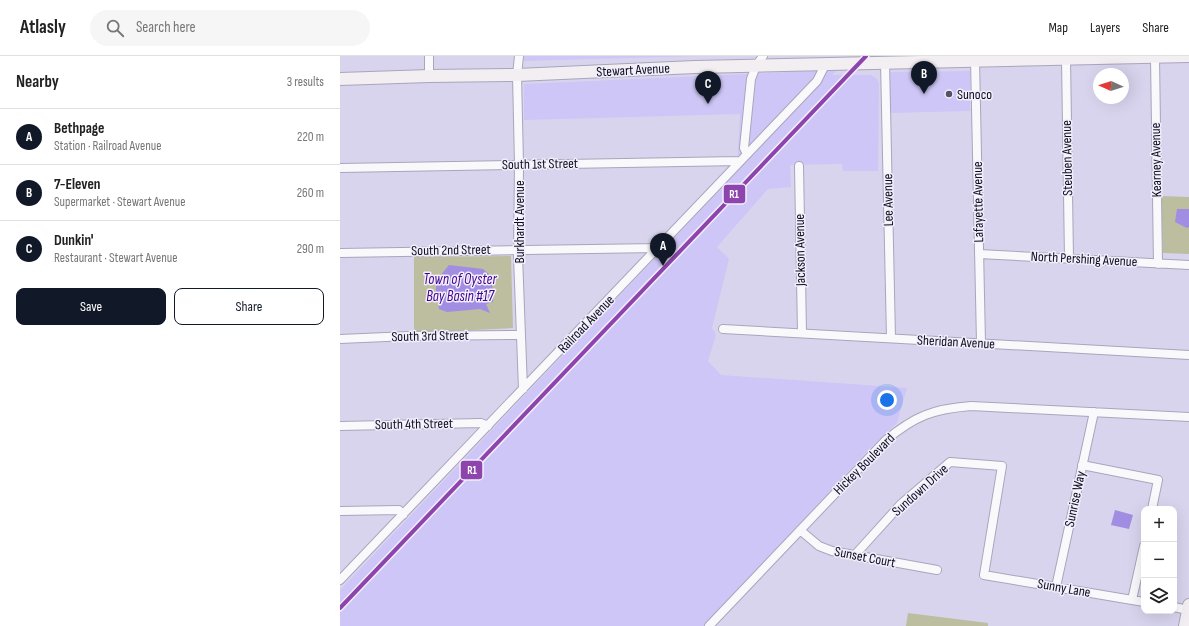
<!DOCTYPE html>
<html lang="en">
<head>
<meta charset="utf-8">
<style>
  :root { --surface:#fff; --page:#f6f6f6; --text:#222; --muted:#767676; --line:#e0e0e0; --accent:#111827 }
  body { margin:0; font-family:"Sofia Sans Condensed",sans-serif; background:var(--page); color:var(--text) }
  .controls { position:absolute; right:12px; bottom:12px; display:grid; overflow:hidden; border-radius:8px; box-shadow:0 4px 16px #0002 }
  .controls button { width:36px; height:36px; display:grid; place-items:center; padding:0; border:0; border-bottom:1px solid var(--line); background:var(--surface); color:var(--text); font:20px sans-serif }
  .compass { position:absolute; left:753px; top:12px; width:36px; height:36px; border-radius:50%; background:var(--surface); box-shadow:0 4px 16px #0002; rotate:273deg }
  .you { position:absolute; left:547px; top:344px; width:14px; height:14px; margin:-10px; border:3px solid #fff; border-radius:50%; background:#1a73e8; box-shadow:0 0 0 6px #1a73e833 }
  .badge { display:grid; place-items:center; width:26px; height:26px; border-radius:50%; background:var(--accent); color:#fff; font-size:13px; font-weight:700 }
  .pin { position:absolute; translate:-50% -33px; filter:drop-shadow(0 1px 2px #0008) }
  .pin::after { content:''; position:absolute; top:21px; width:14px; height:12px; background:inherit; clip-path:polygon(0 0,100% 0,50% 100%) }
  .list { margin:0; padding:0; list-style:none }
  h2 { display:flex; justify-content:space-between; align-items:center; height:52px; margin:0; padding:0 16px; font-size:17px }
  h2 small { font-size:13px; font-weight:400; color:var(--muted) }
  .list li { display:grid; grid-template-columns:26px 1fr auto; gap:12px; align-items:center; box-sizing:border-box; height:56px; padding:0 16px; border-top:1px solid var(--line) }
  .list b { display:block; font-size:15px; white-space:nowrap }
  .list p { margin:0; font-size:13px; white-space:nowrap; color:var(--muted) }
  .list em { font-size:13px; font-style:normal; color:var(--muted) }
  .actions { display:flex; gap:8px; padding:12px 16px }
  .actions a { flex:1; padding:9px 0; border:1px solid var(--accent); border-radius:8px; text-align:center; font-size:14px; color:var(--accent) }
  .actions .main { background:var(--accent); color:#fff }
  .icon { flex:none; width:22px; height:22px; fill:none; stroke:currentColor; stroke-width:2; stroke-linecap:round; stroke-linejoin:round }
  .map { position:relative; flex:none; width:849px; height:570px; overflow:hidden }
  header { display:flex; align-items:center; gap:24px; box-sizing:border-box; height:56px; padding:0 20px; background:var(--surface); border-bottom:1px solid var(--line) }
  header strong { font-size:19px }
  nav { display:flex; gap:22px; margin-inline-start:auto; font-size:14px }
  .search { width:280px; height:36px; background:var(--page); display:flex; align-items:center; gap:10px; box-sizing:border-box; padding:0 14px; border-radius:22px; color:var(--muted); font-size:15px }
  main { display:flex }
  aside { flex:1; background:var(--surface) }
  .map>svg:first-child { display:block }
  .built { fill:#cec6f6 }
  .green { fill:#bcbe9f }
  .water { fill:#a18de1 }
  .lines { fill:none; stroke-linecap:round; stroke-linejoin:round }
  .street-casing { stroke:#a9a5bb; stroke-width:10 }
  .secondary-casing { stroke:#a9a5bb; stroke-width:14 }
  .street { stroke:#f9f9fc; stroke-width:8 }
  .secondary { stroke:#f2eef1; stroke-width:12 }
  .rail-1-casing { stroke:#f1effb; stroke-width:7 }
  .rail-1 { stroke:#8e44ad; stroke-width:4 }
  .poi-dot { fill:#555167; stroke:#f1effb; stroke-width:1.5 }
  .labels { text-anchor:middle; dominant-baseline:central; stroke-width:3; stroke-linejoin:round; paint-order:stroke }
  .street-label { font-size:14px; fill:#0f0b1f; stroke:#f1effb }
  .poi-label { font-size:14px; fill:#0f0b1f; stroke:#f1effb; text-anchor:start }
  .water-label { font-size:15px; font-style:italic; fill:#43028f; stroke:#f1effb }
  .line-badge { stroke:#f1effb; stroke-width:1.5 }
  .badge-label { font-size:11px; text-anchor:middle; font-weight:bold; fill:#fff }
</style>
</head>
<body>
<header>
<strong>Atlasly</strong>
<div class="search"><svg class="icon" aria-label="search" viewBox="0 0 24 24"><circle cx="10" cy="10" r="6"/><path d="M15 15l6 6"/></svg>Search here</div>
<nav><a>Map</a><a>Layers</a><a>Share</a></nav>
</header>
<main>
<aside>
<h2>Nearby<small>3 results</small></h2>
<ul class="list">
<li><span class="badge">A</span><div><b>Bethpage</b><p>Station · Railroad Avenue</p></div><em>220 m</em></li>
<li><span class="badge">B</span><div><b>7-Eleven</b><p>Supermarket · Stewart Avenue</p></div><em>260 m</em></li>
<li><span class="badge">C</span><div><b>Dunkin'</b><p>Restaurant · Stewart Avenue</p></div><em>290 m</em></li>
</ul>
<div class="actions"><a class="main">Save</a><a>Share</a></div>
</aside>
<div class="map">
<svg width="849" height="570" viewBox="0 0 849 570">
  <rect width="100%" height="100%" fill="#d8d4ee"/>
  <path class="built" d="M184,0H357L184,5Z
    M497,14L492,19H531L536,22L539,27L538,115H503L502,108L450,109L451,131L428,133L377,191L389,203L372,272L376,279L368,305L381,319L567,332L557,367L531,391L365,570H0V534L397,116L400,58L184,64V28Z
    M630,15V55L549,57V16Z"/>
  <path class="green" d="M821,140L849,141V198L823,197Z
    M171,200L173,272L74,277V201Z
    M568,557L648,567V570H566Z"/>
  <path class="water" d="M837,153H849V171L847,172L835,166Z
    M109,209L143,213L152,221L153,246L146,248L150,257L140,253L107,256L99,253L96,236V225Z
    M775,454L793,459L789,473L771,469Z"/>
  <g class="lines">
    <g class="street-casing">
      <path id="street" d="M179,0L177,19L179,108L178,200L183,333
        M815,1L818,208
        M726,2L729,203
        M635,4L641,287
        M545,6L551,282
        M89,20V0
        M407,98L404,92L411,23L416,10L423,0
        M459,110L462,277
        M0,112L400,105
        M0,197L318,192
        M639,198L849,209
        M383,273L849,299
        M0,283L69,280L181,279
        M0,370L141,367L148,370
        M742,409L818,424L812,453
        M0,455L59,454L63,459
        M460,474L479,490L492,495L597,514
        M514,500L561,448L610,406L662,410L644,519L804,546
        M0,524L477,25L486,7
        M716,531L754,356
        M792,544L804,490
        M834,551L848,554
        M369,570L546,384C575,360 593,353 631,350L849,361"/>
    </g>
    <g class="secondary-casing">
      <path id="secondary" d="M0,23L89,20L177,19L355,11L849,0
        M845,570L849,549"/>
    </g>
    <use href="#street" class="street"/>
    <use href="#secondary" class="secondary"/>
    <g class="rail-1-casing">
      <path id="rail-1" d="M0,552L526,0"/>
    </g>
    <use href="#rail-1" class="rail-1"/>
  </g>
  <circle class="poi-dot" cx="609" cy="38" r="4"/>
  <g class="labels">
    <g class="street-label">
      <text transform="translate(293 14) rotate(-3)">Stewart Avenue</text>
      <text transform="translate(727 102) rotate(-91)">Steuben Avenue</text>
      <text transform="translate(816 104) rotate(-91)">Kearney Avenue</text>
      <text transform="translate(200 108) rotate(-1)">South 1st Street</text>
      <text transform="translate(548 144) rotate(-91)">Lee Avenue</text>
      <text transform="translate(638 146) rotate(-91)">Lafayette Avenue</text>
      <text transform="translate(179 166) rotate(-90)">Burkhardt Avenue</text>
      <text transform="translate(111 194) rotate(-1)">South 2nd Street</text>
      <text transform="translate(460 194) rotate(-91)">Jackson Avenue</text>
      <text transform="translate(744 203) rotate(3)">North Pershing Avenue</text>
      <text transform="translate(246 268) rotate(-46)">Railroad Avenue</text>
      <text transform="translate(90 280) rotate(-1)">South 3rd Street</text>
      <text transform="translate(616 286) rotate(3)">Sheridan Avenue</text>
      <text transform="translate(74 368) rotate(-1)">South 4th Street</text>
      <text transform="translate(524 408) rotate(-45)">Hickey Boulevard</text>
      <text transform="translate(580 434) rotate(-42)">Sundown Drive</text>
      <text transform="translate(735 443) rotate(-78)">Sunrise Way</text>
      <text transform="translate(525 501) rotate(11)">Sunset Court</text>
      <text transform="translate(724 532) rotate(10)">Sunny Lane</text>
    </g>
    <g class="poi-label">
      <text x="617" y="38">Sunoco</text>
    </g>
    <g class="water-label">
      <text x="120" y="223">Town of Oyster<tspan x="120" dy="17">Bay Basin #17</tspan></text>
    </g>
  </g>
  <g class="line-badge">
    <rect x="383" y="128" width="23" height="20" rx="4" fill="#8e44ad"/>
    <rect x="120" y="404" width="23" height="20" rx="4" fill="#8e44ad"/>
  </g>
  <g class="badge-label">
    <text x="394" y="142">R1</text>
    <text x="132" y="418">R1</text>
  </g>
</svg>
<div class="controls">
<button>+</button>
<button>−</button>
<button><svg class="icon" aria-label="layers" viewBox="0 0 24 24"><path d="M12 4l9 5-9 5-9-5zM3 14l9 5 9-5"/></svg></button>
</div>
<svg class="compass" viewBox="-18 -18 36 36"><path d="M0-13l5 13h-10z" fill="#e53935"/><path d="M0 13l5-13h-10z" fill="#767676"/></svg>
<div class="you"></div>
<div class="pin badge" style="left:323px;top:210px">A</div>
<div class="pin badge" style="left:584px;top:38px">B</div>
<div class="pin badge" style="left:368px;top:48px">C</div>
</div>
</main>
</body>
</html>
